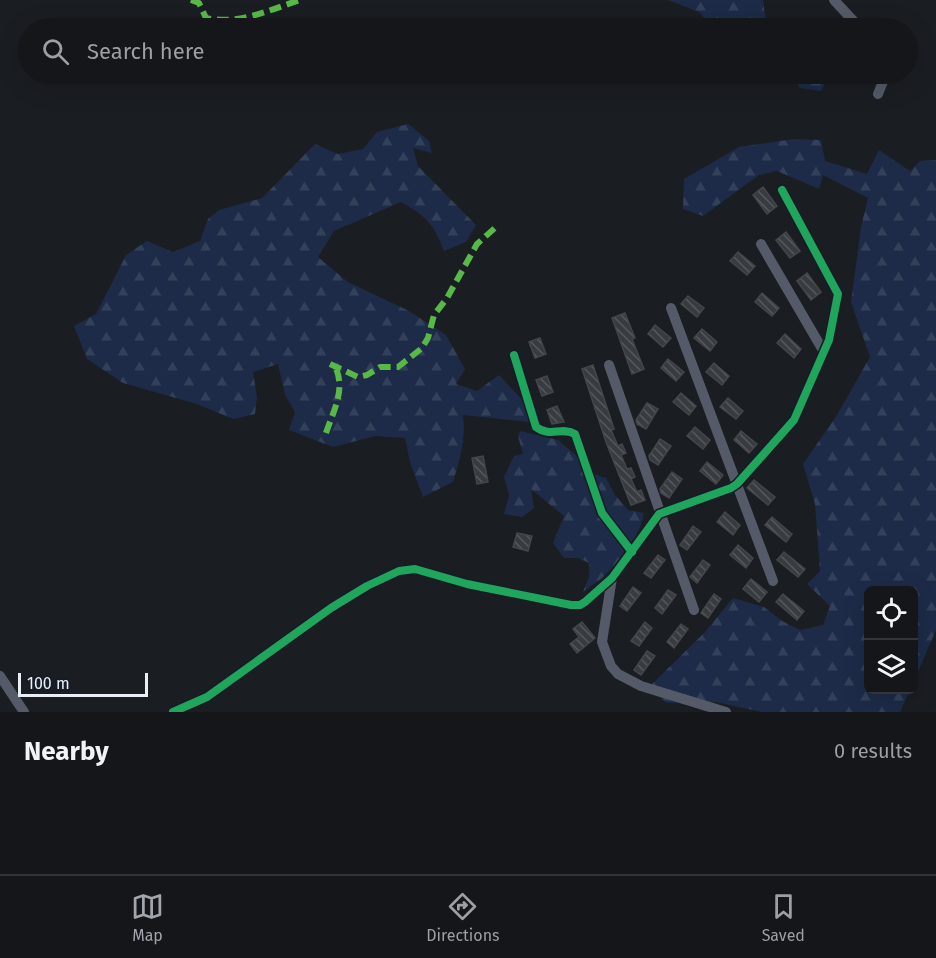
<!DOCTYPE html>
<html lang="en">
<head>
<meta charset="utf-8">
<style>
  :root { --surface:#14161a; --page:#212327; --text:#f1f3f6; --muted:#9d9fa2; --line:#333539; --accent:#a1a5ac }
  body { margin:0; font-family:"Fira Sans",sans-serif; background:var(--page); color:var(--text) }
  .controls { position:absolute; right:18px; bottom:18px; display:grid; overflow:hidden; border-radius:9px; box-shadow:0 6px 24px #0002 }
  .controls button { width:54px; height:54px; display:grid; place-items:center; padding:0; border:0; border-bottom:2px solid var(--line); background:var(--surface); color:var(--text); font:30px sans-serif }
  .scale { position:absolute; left:18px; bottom:15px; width:130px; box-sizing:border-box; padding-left:6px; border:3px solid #eaeef6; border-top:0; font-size:16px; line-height:21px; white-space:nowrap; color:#eaeef6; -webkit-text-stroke:4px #161c26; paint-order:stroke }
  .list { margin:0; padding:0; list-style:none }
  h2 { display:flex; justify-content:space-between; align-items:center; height:78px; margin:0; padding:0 24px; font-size:26px }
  h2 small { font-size:20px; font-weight:400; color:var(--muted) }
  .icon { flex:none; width:33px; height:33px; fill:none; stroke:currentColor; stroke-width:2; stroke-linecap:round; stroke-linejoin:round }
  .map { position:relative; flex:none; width:936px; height:712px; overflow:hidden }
  .search { position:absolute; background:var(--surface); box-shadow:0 6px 24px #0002; left:18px; right:18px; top:18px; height:66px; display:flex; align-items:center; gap:15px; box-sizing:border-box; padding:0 21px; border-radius:33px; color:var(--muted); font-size:22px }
  .sheet { height:162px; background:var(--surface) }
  nav { display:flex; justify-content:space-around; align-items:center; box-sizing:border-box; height:84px; border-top:2px solid var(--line); background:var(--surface); font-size:16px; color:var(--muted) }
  nav a { display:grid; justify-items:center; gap:3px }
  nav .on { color:var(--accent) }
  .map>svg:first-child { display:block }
  .forest { fill:url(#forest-firs) }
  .building { fill:url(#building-back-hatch); stroke:#43464a; stroke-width:1.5 }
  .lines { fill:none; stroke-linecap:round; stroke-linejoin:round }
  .minor { stroke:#545a67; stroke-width:10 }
  .quiet { stroke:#58b947; stroke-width:6; stroke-dasharray:12 6; stroke-linecap:butt }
  .cycleway-casing { stroke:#161c26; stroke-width:11 }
  .cycleway { stroke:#20a55d; stroke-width:8 }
</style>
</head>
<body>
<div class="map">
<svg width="936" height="712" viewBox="0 0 936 712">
  <defs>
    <pattern id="forest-firs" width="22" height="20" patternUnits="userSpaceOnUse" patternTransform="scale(1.5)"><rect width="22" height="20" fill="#1d2b48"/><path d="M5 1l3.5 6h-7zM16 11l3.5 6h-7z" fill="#33405a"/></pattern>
    <pattern id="building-back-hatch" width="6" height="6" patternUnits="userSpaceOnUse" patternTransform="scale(1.5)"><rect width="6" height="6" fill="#383b40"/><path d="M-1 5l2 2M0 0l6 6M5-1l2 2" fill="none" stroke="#55585c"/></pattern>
  </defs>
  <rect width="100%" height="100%" fill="#1a1d22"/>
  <path class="forest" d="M668,0H763L766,22L731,19L709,24L699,12Z
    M805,74H845L828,78L821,91L800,88L791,77Z
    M408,124L429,141L432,153L413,148L418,166L476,225L466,242L444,251C434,224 426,216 401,202L334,231L318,257L348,282L409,311L446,335L465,369L456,384L477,391L499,375L528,406L530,422L463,415C466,439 460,459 453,482L423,497L410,462L405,438L375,436L333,447L289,430L295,412L285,395L278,364L253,372L257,397L255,414L233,419L197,404L123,383L87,359L74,326L96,314L126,255L147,241L173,252L200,241L208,219L219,210L262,198L315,144L338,154L363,149L377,132Z
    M794,139L821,140L825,161L867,174L879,150L910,171L920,161L936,160V630L914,681V590H868V690H910L900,712H762L716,702L667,703L648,688L704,633L733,598L764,607L782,621L800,630L823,625L830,606L807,584L820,571L815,504L803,464L837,415L870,357L851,302L861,227L868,198L823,175L819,189L777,171L759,175L703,216L683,209L684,179L739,147Z
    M520,431L558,440L583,461L594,474L606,478L615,495L628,510L644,513C641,534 621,559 606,574C600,581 590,586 583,592L589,577V563L578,558H564L553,543L564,516L531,489L534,508L522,517L504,514L509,495L504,477L514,456L523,454L518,436Z"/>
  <path class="building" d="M763,187L777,206L767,214L753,195Z
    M786,232L800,251L790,258L776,240Z
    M738,252L755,266L747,275L730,261Z
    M807,273L821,292L811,300L797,281Z
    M762,293L779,308L772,316L755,302Z
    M688,296L704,308L697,317L681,304Z
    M625,313L635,338L632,339L644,369L632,374L612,318Z
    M655,325L671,338L663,347L648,334Z
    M702,329L717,342L710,351L694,338Z
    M785,334L801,349L794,358L777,343Z
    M540,338L546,354L535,358L529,342Z
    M668,359L684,372L676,381L661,368Z
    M714,363L729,376L722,385L706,372Z
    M593,365L614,429L611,430L618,446L622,444L626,453L621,455L627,469L631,468L635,477L631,479L637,492L641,490L645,500L631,505L606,442L582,369Z
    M547,376L553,392L542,396L536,380Z
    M681,393L696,406L689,415L673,402Z
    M728,398L743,411L736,419L720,407Z
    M647,403L658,409L646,429L637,424L636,420Z
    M557,406L564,422L552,424L547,410Z
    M695,427L710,440L703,449L687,436Z
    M741,431L757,444L749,453L734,440Z
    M660,439L671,446L658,465L650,460L649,456Z
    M483,456L488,482L477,484L472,458Z
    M707,462L723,475L716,484L700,471Z
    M672,472L682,479L669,498L661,493L660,489Z
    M754,480L775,497L768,505L747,488Z
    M725,512L740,525L733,535L717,522Z
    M772,517L792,534L786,542L765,525Z
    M693,526L701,532L687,550L680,545Z
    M517,533L532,536L528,551L513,547Z
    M738,545L753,558L746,568L730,555Z
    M784,552L805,569L798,577L777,560Z
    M658,555L665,560L651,578L644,573Z
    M703,560L710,565L697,583L690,577Z
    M751,579L767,592L759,602L743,589Z
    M633,587L641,593L627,611L620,606Z
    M668,590L676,595L662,614L655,608Z
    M714,594L721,599L708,618L701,613Z
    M783,594L804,611L797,620L776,602Z
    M582,622L595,638L577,653L570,644L579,637L573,629Z
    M645,622L652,628L639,646L631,641Z
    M681,624L688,629L674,648L667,642Z
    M647,651L655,656L641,675L634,670Z"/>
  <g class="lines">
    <path class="minor" d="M834,0L860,28
      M878,94L886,74
      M761,244L824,352
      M671,308L773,581
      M514,355L536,427C551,438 561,426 575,434L602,513L632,552
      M609,365L694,610
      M612,578L602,642L611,666L618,674L641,686L726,712
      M0,676L24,712
      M173,712L207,697L331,608L367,586L399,571L415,569L467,584L571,605H580L585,602L612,578L659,514L731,488L737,484L794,420L829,340L838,294L782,190"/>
    <path class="quiet" d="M191,0L199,3L206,18C239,25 269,10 300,0
      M330,364L358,377L367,375L380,367H398L407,360L422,348L428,338L434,315L447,298L477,244L496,227
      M326,433C334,409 346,390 335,366"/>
    <g class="cycleway-casing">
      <path id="cycleway" d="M514,355L536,427C551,438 561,426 575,434L602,513L632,552
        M173,712L207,697L331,608L367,586L399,571L415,569L467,584L571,605H580L585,602L612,578L659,514L731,488L737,484L794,420L829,340L838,294L782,190"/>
    </g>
    <use href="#cycleway" class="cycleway"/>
  </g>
</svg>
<div class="controls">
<button><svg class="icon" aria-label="locate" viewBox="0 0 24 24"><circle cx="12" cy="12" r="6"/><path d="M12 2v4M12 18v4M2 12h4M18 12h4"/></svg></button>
<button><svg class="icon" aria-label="layers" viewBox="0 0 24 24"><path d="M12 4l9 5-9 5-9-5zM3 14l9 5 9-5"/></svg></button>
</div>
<div class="scale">100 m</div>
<div class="search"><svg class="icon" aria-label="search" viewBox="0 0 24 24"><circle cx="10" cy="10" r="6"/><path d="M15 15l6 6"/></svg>Search here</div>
</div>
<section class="sheet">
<h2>Nearby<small>0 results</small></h2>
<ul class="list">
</ul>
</section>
<nav>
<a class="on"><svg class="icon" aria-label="map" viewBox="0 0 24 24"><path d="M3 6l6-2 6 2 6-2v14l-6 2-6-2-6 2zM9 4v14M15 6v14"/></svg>Map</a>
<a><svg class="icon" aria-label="directions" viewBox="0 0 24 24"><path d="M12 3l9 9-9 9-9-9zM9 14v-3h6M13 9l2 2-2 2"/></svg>Directions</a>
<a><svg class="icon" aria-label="saved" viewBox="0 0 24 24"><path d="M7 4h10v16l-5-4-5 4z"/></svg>Saved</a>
</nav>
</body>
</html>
